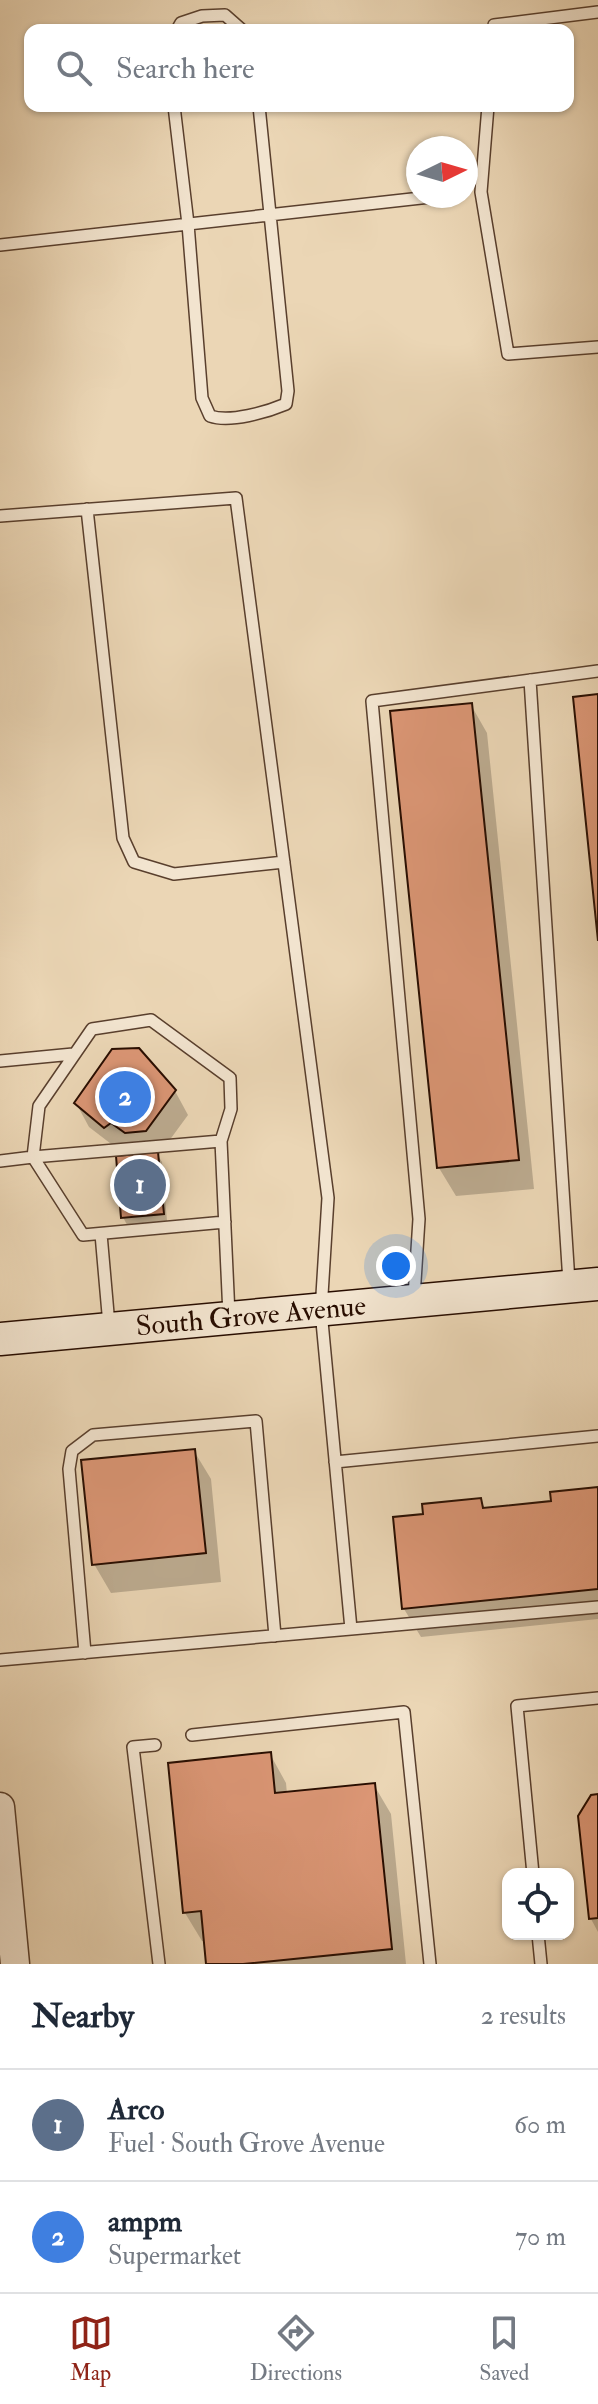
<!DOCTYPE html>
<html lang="en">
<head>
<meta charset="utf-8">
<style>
  :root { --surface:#fff; --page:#f2f2f3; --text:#1f2937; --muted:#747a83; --line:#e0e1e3; --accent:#8f2418 }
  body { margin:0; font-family:"IM FELL Double Pica",serif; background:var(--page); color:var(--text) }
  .controls { position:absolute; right:24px; bottom:24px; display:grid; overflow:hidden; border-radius:16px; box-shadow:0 2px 6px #0004 }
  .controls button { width:72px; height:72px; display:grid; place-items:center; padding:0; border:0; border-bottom:2px solid var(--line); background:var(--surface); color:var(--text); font:40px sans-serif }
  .compass { position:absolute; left:406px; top:136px; width:72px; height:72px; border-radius:50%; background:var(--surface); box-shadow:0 2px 6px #0004; rotate:85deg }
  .you { position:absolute; left:396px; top:1266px; width:28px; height:28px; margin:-20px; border:6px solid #fff; border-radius:50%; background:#1a73e8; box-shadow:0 0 0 12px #1a73e833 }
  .badge { display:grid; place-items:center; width:52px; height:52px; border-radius:50%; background:var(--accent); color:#fff; font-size:26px; font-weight:700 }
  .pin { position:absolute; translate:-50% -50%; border:4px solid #fff; box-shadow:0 2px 8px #0006 }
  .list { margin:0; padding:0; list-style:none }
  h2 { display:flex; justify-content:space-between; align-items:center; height:104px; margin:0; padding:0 32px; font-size:34px }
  h2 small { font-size:26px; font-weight:400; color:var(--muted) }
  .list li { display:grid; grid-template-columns:52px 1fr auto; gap:24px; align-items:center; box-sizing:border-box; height:112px; padding:0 32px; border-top:2px solid var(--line) }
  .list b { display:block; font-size:30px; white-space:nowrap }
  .list p { margin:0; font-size:26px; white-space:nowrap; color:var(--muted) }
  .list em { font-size:26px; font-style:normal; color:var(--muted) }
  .icon { flex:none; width:44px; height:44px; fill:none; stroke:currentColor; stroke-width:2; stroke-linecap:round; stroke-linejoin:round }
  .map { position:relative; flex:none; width:598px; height:1964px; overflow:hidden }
  .search { position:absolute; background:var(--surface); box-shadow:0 2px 6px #0004; left:24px; right:24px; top:24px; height:88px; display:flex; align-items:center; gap:20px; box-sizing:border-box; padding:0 28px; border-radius:16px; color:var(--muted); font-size:30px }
  .sheet { height:328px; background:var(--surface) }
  nav { display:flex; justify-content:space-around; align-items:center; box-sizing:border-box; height:112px; border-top:2px solid var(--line); background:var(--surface); font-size:22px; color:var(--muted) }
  nav a { display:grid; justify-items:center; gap:4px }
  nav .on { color:var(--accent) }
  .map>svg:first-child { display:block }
  .shadow { fill:#0003 }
  .building { fill:#db9675; stroke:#280d00; stroke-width:2 }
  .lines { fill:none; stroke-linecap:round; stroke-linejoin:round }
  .service-casing { stroke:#593f2d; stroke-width:14 }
  .tertiary-casing { stroke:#593f2d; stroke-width:31 }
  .secondary-casing { stroke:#280d00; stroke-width:35 }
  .service { stroke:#f2e4cf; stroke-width:11 }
  .tertiary { stroke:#f2e4cf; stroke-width:28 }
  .secondary { stroke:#f2e4cf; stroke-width:32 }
  .labels { text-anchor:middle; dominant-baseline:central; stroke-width:7; stroke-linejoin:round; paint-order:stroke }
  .street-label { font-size:28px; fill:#280d00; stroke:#f2e4cf }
</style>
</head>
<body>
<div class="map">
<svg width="598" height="1964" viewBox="0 0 598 1964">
  <rect width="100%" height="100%" fill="#ebd6b5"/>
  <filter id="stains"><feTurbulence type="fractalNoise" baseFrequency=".0025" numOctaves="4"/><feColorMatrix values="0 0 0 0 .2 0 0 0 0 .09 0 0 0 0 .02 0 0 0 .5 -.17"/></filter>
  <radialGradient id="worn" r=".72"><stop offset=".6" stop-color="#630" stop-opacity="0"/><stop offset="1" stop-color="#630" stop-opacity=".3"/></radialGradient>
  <path class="shadow" d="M471,705L487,733L534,1189L456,1196L439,1168Z
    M175,1091L188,1115L158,1156L162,1162L167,1221L127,1225L123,1217L139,1156L125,1145L119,1150L89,1127L76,1103Z
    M194,1451L211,1479L221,1582L111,1593L94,1564Z
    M598,1489V1619L421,1637L404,1609L425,1516L480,1500L486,1510L553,1503Z
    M270,1754L286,1783L287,1794L374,1785L391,1814L406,1964H208L206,1941H202L185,1913L170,1764Z
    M598,1796V1932L591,1919Z"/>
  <path class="building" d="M598,694V941L573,697Z
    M472,703L519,1160L437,1168L390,711Z
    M139,1048L176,1090L146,1131L125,1133L111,1123L104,1128L74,1103L112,1049Z
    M158,1152L164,1214L121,1218L116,1156Z
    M195,1449L206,1553L92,1565L81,1460Z
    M598,1487V1589L402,1609L393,1517L423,1514L422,1504L481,1498L483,1508L551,1501L550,1492Z
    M271,1752L275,1793L375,1783L392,1949L243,1964H206L201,1911L183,1913L168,1763Z
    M598,1794V1918L589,1919L578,1816L591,1795Z"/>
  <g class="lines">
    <g class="service-casing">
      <path id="service" d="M177,30L181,23L202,16L225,15L242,30
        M494,30V25L598,12
        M174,106L188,224L202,398L210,416C230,423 267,412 286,404L288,391L259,106
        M488,106L481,192L508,354L598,347
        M0,245L439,196
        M87,509L123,838L134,862L174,874L284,862
        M0,516L236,498L328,1198L321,1311L351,1629L598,1607
        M530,680L569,1282
        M0,1061L73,1054
        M221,1141L33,1157L83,1235L225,1222
        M0,1161L33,1157L39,1106L92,1029L151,1020L230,1078L231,1109L221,1141L229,1315
        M101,1234L109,1325
        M414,1297L419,1219L372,701L598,671
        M335,1462L598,1436
        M85,1653L69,1469L72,1451L93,1435L256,1421L275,1636
        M0,1660L351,1629
        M192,1735L404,1712L430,1964
        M155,1745L133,1747L159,1964
        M533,1874L517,1706L598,1698
        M538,1934L541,1964"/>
    </g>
    <g class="tertiary-casing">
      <path id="tertiary" d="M0,1807L15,1964"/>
    </g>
    <g class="secondary-casing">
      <g id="secondary">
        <path id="s1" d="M0,1339L598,1284"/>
      </g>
    </g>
    <use href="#service" class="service"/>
    <use href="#tertiary" class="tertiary"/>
    <use href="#secondary" class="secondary"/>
  </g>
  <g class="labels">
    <g class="street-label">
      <text stroke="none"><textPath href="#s1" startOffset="252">South Grove Avenue</textPath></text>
    </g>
  </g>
  <rect width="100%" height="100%" filter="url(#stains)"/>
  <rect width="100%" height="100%" fill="url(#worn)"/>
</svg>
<div class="controls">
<button><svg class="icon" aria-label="locate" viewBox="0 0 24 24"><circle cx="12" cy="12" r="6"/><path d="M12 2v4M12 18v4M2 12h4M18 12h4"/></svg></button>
</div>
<svg class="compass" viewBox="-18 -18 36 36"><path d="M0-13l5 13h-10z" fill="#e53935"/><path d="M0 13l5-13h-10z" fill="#747a83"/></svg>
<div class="you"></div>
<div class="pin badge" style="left:140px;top:1185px;background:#5c6f8a">1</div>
<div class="pin badge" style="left:125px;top:1097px;background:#3f7fe0">2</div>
<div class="search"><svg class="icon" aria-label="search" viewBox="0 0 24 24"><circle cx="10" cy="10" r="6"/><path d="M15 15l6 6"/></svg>Search here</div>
</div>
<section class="sheet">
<h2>Nearby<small>2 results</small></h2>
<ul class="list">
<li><span class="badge" style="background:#5c6f8a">1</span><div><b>Arco</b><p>Fuel · South Grove Avenue</p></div><em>60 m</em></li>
<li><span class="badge" style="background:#3f7fe0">2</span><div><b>ampm</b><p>Supermarket</p></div><em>70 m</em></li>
</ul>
</section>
<nav>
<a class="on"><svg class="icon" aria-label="map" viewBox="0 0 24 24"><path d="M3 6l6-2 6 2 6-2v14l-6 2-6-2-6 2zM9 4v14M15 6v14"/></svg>Map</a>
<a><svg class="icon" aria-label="directions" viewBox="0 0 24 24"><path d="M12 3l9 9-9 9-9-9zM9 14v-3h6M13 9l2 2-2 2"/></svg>Directions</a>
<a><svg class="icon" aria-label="saved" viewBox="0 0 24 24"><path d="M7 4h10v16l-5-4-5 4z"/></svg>Saved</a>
</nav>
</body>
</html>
